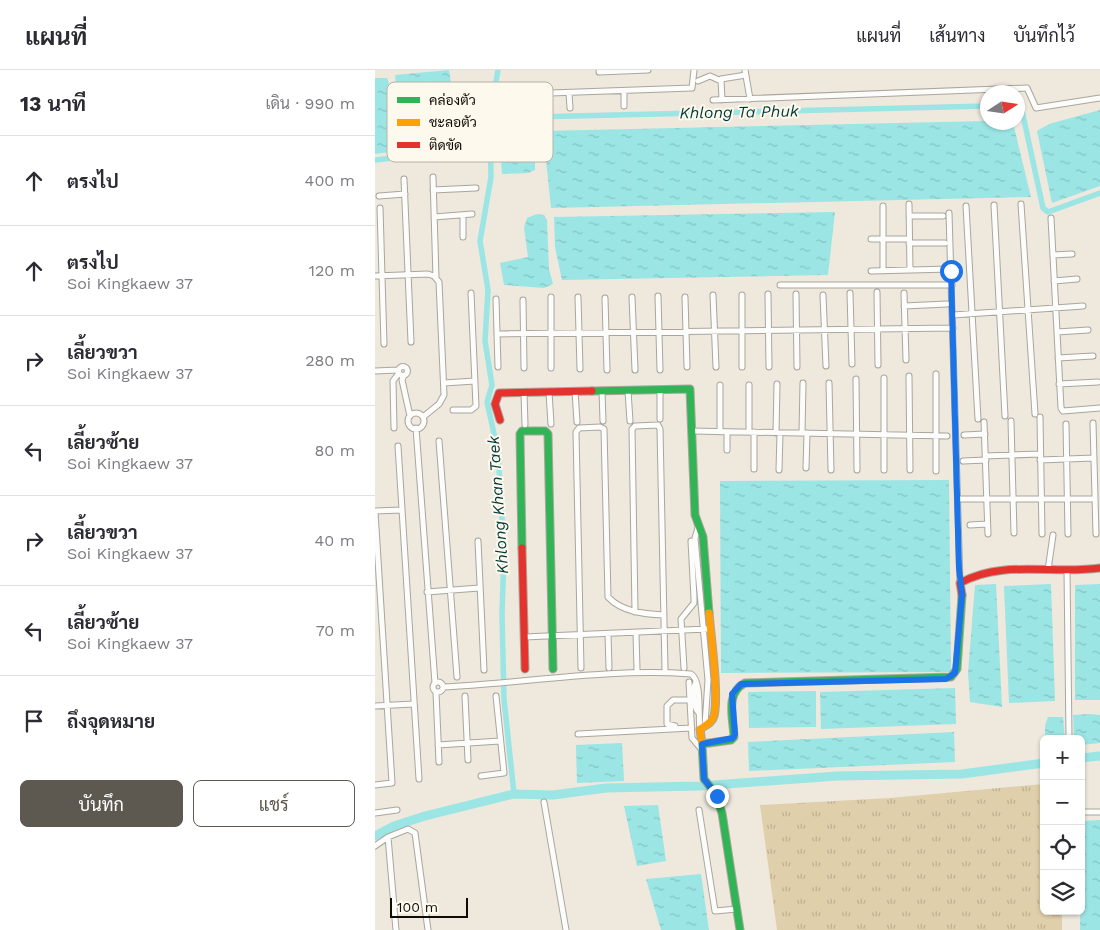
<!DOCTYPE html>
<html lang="th">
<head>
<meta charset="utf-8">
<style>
  :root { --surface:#fff; --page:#f2f2f3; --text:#2b2b33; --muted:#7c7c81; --line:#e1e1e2; --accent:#5d5951 }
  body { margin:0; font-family:"Work Sans",Sarabun,sans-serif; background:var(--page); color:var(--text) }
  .controls { position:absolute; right:15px; bottom:15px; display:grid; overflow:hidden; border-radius:8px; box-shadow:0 1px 4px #0004 }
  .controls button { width:45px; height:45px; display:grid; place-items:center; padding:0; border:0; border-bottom:1px solid var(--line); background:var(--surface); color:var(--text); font:25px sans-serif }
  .compass { position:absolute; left:605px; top:15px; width:45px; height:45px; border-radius:50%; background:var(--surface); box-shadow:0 1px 4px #0004; rotate:78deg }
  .scale { position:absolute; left:15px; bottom:12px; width:78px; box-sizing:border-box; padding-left:5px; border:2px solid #0f0c06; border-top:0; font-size:14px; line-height:18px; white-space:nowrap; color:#0f0c06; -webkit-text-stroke:4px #fef9ed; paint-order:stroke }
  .stop { position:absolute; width:15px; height:15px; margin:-11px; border:4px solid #1a73e8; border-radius:50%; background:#fff }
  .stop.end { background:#1a73e8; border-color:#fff; box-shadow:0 1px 5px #0008 }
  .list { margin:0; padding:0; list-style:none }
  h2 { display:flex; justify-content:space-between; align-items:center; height:65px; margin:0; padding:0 20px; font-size:21px }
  h2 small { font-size:16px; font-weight:400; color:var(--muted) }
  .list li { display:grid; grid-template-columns:32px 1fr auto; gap:15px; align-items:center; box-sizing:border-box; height:90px; padding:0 20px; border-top:1px solid var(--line) }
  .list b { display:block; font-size:19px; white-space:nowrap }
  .list p { margin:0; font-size:16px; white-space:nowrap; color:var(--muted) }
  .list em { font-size:16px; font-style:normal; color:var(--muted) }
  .actions { display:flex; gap:10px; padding:15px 20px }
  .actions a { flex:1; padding:11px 0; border:1px solid var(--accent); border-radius:8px; text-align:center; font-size:18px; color:var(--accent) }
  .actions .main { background:var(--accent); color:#fff }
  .icon { flex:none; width:28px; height:28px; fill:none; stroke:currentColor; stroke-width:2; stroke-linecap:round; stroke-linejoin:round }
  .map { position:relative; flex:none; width:725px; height:860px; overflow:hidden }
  header { display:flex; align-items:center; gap:30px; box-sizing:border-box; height:70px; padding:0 25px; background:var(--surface); border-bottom:1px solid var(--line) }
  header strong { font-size:24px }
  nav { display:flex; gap:28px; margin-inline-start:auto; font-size:18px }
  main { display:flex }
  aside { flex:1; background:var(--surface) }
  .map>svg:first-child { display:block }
  .grass { fill:url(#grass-tufts) }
  .water { fill:url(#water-ripples) }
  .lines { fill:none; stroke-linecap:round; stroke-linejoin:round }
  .canal { stroke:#9be5e5; stroke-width:5.5 }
  .river { stroke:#9be5e5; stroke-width:9 }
  .street-casing { stroke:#aaa69e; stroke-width:7 }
  .fast-casing { stroke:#aaa69e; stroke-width:9 }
  .slow-casing { stroke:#aaa69e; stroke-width:9 }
  .jam-casing { stroke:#aaa69e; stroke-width:9 }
  .street { stroke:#fcfcfa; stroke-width:5 }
  .fast { stroke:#30b455; stroke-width:7 }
  .slow { stroke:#ff9f0a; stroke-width:7 }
  .jam { stroke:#e5322d; stroke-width:7 }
  .route { stroke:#1a73e8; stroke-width:6 }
  .labels { text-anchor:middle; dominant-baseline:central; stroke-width:4; stroke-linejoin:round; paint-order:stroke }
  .water-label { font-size:16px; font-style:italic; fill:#01393b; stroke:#fef9ed }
  .key { fill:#fef9ed; stroke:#b6b2a8; stroke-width:1 }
  .key-label { font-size:14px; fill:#0f0c06 }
</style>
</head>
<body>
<header>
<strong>แผนที่</strong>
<nav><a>แผนที่</a><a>เส้นทาง</a><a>บันทึกไว้</a></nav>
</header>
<main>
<aside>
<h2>13 นาที<small>เดิน · 990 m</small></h2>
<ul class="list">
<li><svg class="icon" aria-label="ahead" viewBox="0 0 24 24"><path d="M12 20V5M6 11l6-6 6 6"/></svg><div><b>ตรงไป</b></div><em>400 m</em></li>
<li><svg class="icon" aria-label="ahead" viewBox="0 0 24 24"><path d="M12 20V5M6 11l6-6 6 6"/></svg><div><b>ตรงไป</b><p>Soi Kingkaew 37</p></div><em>120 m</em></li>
<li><svg class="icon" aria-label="right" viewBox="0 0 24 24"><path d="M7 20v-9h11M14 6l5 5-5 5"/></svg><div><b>เลี้ยวขวา</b><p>Soi Kingkaew 37</p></div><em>280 m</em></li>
<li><svg class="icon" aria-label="left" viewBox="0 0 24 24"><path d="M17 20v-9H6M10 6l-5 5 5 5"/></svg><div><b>เลี้ยวซ้าย</b><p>Soi Kingkaew 37</p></div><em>80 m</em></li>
<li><svg class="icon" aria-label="right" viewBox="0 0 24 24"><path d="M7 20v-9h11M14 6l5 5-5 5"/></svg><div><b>เลี้ยวขวา</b><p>Soi Kingkaew 37</p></div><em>40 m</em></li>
<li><svg class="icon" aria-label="left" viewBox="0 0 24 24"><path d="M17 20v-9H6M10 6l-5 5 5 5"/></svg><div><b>เลี้ยวซ้าย</b><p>Soi Kingkaew 37</p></div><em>70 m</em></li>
<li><svg class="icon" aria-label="arrive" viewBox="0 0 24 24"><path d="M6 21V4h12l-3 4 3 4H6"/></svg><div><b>ถึงจุดหมาย</b></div></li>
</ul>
<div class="actions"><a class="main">บันทึก</a><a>แชร์</a></div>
</aside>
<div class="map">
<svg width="725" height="860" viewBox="0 0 725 860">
  <defs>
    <pattern id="grass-tufts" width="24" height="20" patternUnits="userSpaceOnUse" patternTransform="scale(1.25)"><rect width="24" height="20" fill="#dfcfab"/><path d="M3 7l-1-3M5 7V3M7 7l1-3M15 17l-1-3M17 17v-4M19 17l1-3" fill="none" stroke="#beb192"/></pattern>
    <pattern id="water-ripples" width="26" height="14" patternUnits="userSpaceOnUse" patternTransform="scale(1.25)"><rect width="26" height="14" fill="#9be5e5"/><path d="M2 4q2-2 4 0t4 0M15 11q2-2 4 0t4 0" fill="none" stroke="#84c3c3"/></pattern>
  </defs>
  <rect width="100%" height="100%" fill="#eee8dd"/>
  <path class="grass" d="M669,714V841H687V860H402L385,735L515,728Z"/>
  <path class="water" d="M74,0L79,30L33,38L24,35L20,5Z
    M0,8H12C20,29 34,59 23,81L0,84Z
    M725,40V116L677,133L662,61L674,54Z
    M612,51L638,53L656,127L176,138L168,61Z
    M160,74V100L153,103L127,104L125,76Z
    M460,142L453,205L187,210L180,177L179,147Z
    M162,144L169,145L172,150L174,199L178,214L169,218L129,215L125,193L153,187L149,158L152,148Z
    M574,410L576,602L346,603L345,411Z
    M621,514L627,637L595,632L593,603L600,515Z
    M676,514L680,631L634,633L629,516Z
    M725,514V630H700V515Z
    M580,618L581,654L446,659L445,622Z
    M441,621V657L374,658L373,622Z
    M715,644L725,645V673L706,675V669H699L698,645Z
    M673,647H688L690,669H670V655Z
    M579,662L580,692L374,701L373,672Z
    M247,673L249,711L202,713L201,675Z
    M283,735L291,791L262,796L249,736Z
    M725,750V860H705L706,751Z
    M326,804L334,860H286L271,809Z"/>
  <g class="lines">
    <path class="canal" d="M123,0L115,48L116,107L105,171L113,220L110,271L117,315L112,332L123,382L129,481L127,545L129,629L139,724
      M642,36H646L668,138L673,142L725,123
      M115,48L612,36
      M0,90L114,77"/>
    <path class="river" d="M706,688L725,686
      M0,766L19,756L50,746L139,724L178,725L231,718L325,716L462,706L587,704L669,693"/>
    <g class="street-casing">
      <path id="street" d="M370,0L375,29
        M224,2L273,0
        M323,11L335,6L346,11
        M249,21V36
        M194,23L195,38
        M338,30L652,18L661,38L725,28
        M347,30L346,9L371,5
        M122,40V25L317,18L319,0
        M58,107L61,208
        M29,109L36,272
        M58,120L101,118
        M4,126L30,124
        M534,134L535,200
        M646,134L660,344
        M619,135L630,346
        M508,136V201
        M591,136L603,349
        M5,138L9,274
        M574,143L585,513
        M534,146H568
        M59,147L97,144
        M88,147V167
        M676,148L686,338L688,341L725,338
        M496,169H534
        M534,173H570
        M678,185L697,184
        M496,201L576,199
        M0,206L53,204L59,206L64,212L69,325L64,334L48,347
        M679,211L702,209
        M405,215H577
        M502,222L503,295
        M475,223L477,294
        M529,223L531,290
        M393,224L394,297
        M421,224L422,297
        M338,225L341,297
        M367,225V297
        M448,225L451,296
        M283,226L285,300
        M176,227V298
        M203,227L205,299
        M257,227L260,300
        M310,227L312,297
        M230,228L232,300
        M121,229L123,297
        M148,230L149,298
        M529,236L572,234
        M578,245L708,236
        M682,262L713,260
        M122,264L578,258
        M683,288L718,286
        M23.5 301a4.5 4.5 0 1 1 9 0a4.5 4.5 0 1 1-9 0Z
        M0,301L23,300
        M561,304V401
        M29,305L27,310L35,346
        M534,306L535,400
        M509,308V400
        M481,309L482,400
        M69,313L100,311
        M454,313L456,400
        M684,314L723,312
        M345,315V362
        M285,319V349
        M200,321L202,352
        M227,321L228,351
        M253,321L255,351
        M149,322L150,355
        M174,322L176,354
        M78,340H96L101,336L96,223
        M33 351a8 8 0 1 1 16 0a8 8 0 1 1-16 0Z
        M665,347L667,464
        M636,351L639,463
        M609,352L613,464
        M718,353L721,464
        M691,354L693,464
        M19,358L18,311L24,303
        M41,358L60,613
        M317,361L572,366
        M374,362V315
        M401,363L402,314
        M427,363L428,313
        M589,365L610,364
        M64,371L82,607
        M23,376L44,709
        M352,380V362
        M610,386L665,384
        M665,390L719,388
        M588,391L611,390
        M431,398L432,363
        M379,399V362
        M404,400L405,363
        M584,429H720
        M0,441L27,440
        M0,442L17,713L0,715
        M595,455L612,454
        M323,458L320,468L333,610L330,655
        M103,471L109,600
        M673,500L678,465
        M692,500L694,669
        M52,522L104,518
        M260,542L257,359L260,356L283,355L285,359L290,600
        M261,563L262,600
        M233,564L234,598
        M149,567L332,559
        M206,598L201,362L204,358L225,357L229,359L233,527C247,542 269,544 289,545
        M309,598L306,549L319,533V528L316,471
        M58 617a5 5 0 1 1 10 0a5 5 0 1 1-10 0Z
        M314,612L317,668L327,680
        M321,612C317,619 318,636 323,642
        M68,617C151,613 233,598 316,604C327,610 323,646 325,659
        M61,622L64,692
        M90,626L93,690
        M0,636L38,634
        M300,656L292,654V636L298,630H314
        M203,664L316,658
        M63,675L125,671
        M106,706L129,703L121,626
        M169,732L191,860
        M324,740L340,841L362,839
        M706,742H725
        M0,743L22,740
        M13,767L21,860
        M0,776L13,767L33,759L40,763L53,860"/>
    </g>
    <g class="fast-casing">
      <path id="fast" d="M217,321L315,319L320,445L328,467L334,543
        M147,478L145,364L147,361H170L173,364L178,599
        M365,860L347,743L340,723L329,709L327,674L356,670L359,667C358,647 350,623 370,613L576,607L582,599L587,525"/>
    </g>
    <g class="slow-casing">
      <path id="slow" d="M327,674L325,659C331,655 337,653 339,646C344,624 336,568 334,543"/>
    </g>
    <g class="jam-casing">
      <path id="jam" d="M125,350L120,334L124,323L217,321
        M147,478L150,599
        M587,525L585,513C628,489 679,505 725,498"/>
    </g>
    <use href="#street" class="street"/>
    <use href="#fast" class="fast"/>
    <use href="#slow" class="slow"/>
    <use href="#jam" class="jam"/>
  </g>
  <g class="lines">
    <path class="route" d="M342,726L329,709L327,674L358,668L360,664L357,624L366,614L571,609L580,603L587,524L584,498L576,201"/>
  </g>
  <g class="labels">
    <g class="water-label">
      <text transform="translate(364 42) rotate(-1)">Khlong Ta Phuk</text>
      <text transform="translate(123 435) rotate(-94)">Khlong Khan Taek</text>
    </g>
  </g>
  <rect x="12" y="12" width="166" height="80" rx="8" class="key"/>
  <rect x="22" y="27" width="23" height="6" fill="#30b455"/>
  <rect x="22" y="49" width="23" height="7" fill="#ff9f0a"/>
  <rect x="22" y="72" width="23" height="6" fill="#e5322d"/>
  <g class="key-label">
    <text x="54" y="35">คล่องตัว</text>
    <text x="54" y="57">ชะลอตัว</text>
    <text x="54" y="80">ติดขัด</text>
  </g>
</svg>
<div class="controls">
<button>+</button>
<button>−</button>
<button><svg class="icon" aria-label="locate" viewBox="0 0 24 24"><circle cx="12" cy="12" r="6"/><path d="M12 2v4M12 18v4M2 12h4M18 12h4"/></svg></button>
<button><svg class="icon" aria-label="layers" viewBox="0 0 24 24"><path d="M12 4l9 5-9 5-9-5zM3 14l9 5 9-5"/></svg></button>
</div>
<svg class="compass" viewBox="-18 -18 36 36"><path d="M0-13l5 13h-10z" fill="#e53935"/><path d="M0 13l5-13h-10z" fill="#7c7c81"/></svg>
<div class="scale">100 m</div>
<div class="stop" style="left:576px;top:201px"></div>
<div class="stop end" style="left:342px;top:726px"></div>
</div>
</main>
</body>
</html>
